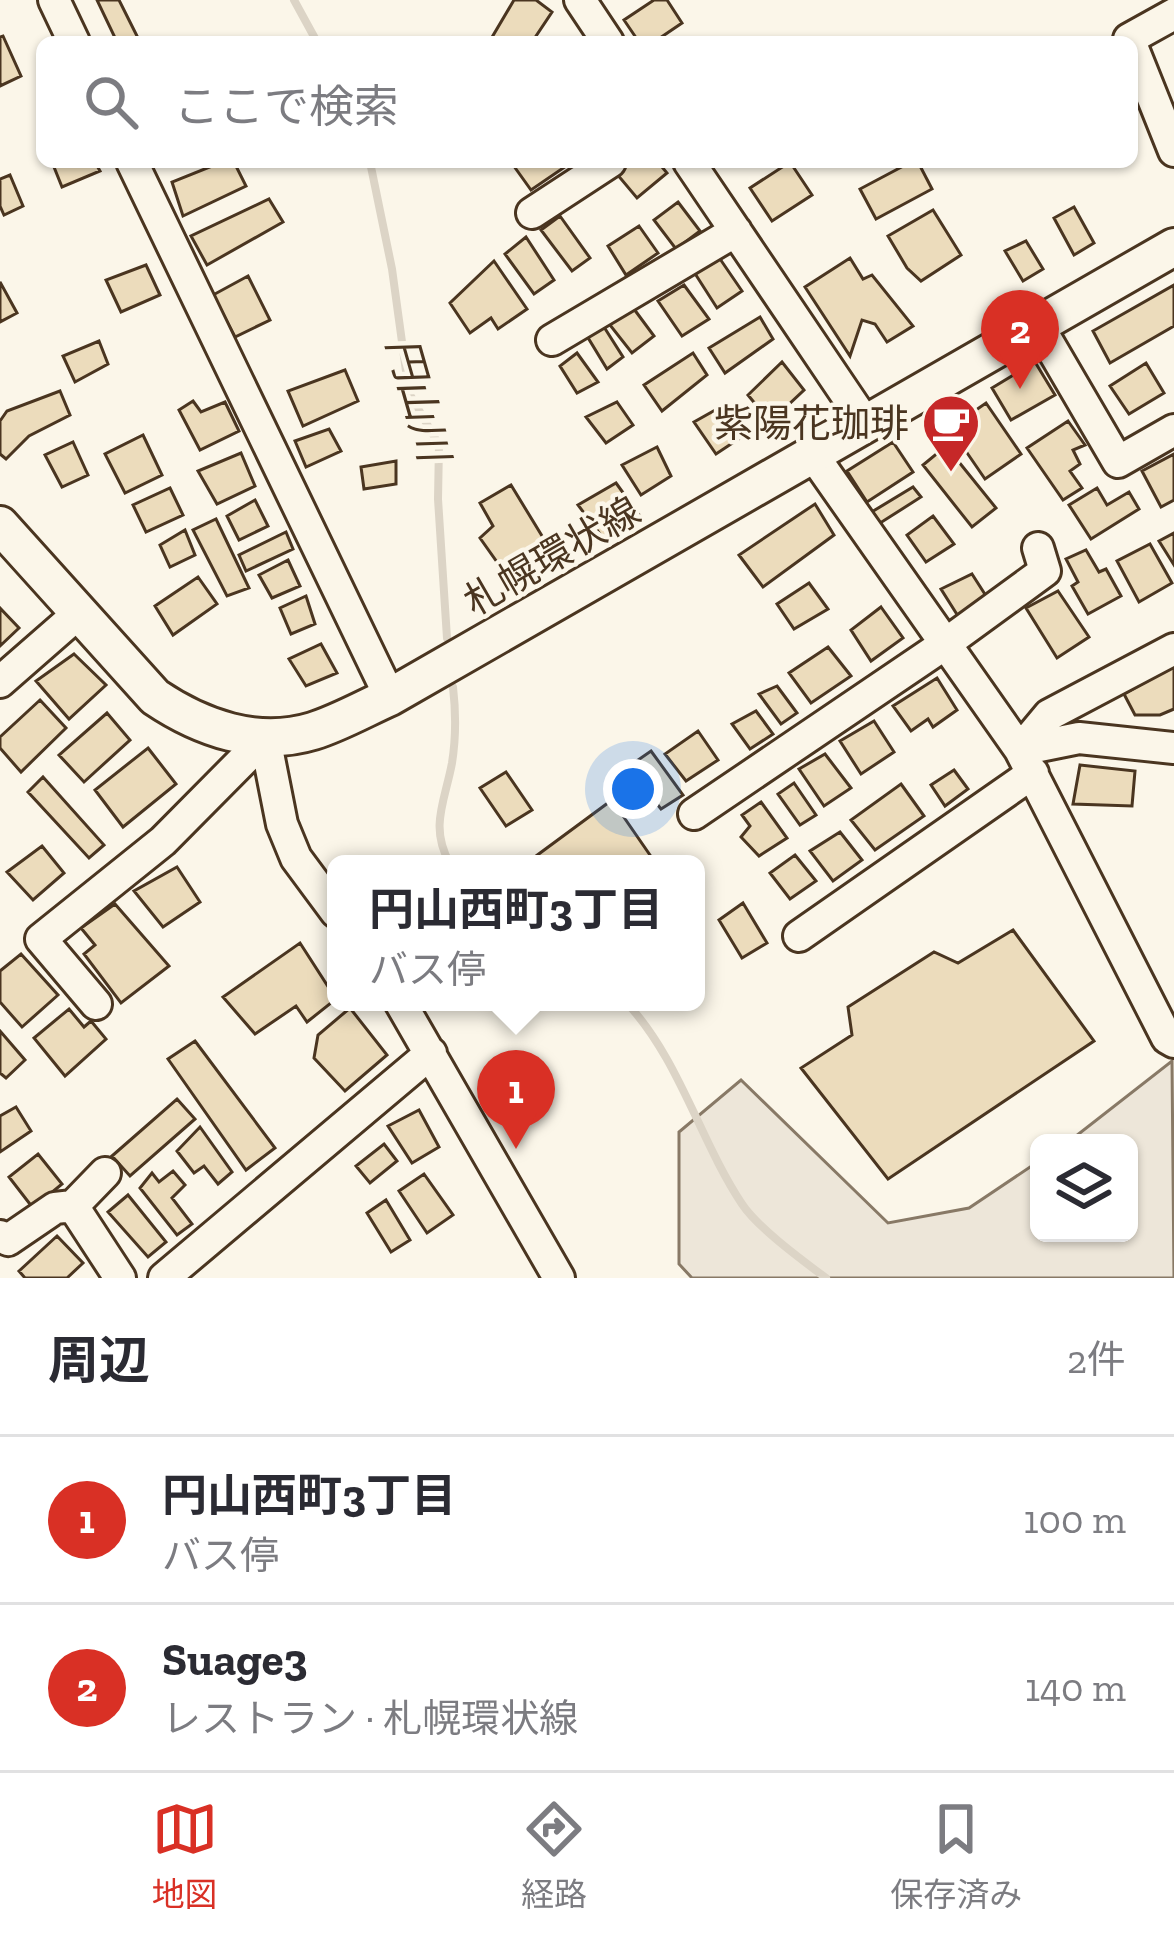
<!DOCTYPE html>
<html lang="ja">
<head>
<meta charset="utf-8">
<style>
  :root { --surface:#fff; --page:#f2f2f3; --text:#2b2b33; --muted:#7c7c81; --line:#e1e1e2; --accent:#d93025 }
  body { margin:0; font-family:"Zilla Slab","Noto Sans JP",serif; background:var(--page); color:var(--text) }
  .controls { position:absolute; right:36px; bottom:36px; display:grid; overflow:hidden; border-radius:18px; box-shadow:0 3px 9px #0004 }
  .controls button { width:108px; height:108px; display:grid; place-items:center; padding:0; border:0; border-bottom:3px solid var(--line); background:var(--surface); color:var(--text); font:60px sans-serif }
  .you { position:absolute; left:633px; top:789px; width:42px; height:42px; margin:-30px; border:9px solid #fff; border-radius:50%; background:#1a73e8; box-shadow:0 0 0 18px #1a73e833 }
  .badge { display:grid; place-items:center; width:78px; height:78px; border-radius:50%; background:var(--accent); color:#fff; font-size:39px; font-weight:700 }
  .pin { position:absolute; translate:-50% -99px; filter:drop-shadow(0 3px 6px #0008) }
  .pin::after { content:''; position:absolute; top:63px; width:42px; height:36px; background:inherit; clip-path:polygon(0 0,100% 0,50% 100%) }
  .popup { position:absolute; left:327px; top:855px; width:378px; height:156px; box-sizing:border-box; display:grid; place-content:center; border-radius:18px; background:var(--surface); filter:drop-shadow(0 3px 9px #0005); font-size:39px; white-space:nowrap; color:var(--muted) }
  .popup b { font-size:45px; color:var(--text) }
  .popup::after { content:''; position:absolute; left:50%; top:100%; margin-left:-24px; border:24px solid transparent; border-top-color:var(--surface) }
  .list { margin:0; padding:0; list-style:none }
  h2 { display:flex; justify-content:space-between; align-items:center; height:156px; margin:0; padding:0 48px; font-size:51px }
  h2 small { font-size:39px; font-weight:400; color:var(--muted) }
  .list li { display:grid; grid-template-columns:78px 1fr auto; gap:36px; align-items:center; box-sizing:border-box; height:168px; padding:0 48px; border-top:3px solid var(--line) }
  .list b { display:block; font-size:45px; white-space:nowrap }
  .list p { margin:0; font-size:39px; white-space:nowrap; color:var(--muted) }
  .list em { font-size:39px; font-style:normal; color:var(--muted) }
  .icon { flex:none; width:66px; height:66px; fill:none; stroke:currentColor; stroke-width:2; stroke-linecap:round; stroke-linejoin:round }
  .map { position:relative; flex:none; width:1174px; height:1278px; overflow:hidden }
  .search { position:absolute; background:var(--surface); box-shadow:0 3px 9px #0004; left:36px; right:36px; top:36px; height:132px; display:flex; align-items:center; gap:30px; box-sizing:border-box; padding:0 42px; border-radius:18px; color:var(--muted); font-size:45px }
  .sheet { height:492px; background:var(--surface) }
  nav { display:flex; justify-content:space-around; align-items:center; box-sizing:border-box; height:168px; border-top:3px solid var(--line); background:var(--surface); font-size:33px; color:var(--muted) }
  nav a { display:grid; justify-items:center; gap:6px }
  nav .on { color:var(--accent) }
  .map>svg:first-child { display:block }
  .green { fill:#ede6d9; stroke:#887966; stroke-width:3 }
  .lines { fill:none; stroke-linecap:round; stroke-linejoin:round }
  .stream { stroke:#dcd4c6; stroke-width:8 }
  .building { fill:#ecdcbc; stroke:#4a3520; stroke-width:3 }
  .minor-casing { stroke:#4a3520; stroke-width:36 }
  .major-casing { stroke:#4a3520; stroke-width:42 }
  .minor { stroke:#fbf6e9; stroke-width:30 }
  .major { stroke:#fbf6e9; stroke-width:36 }
  .labels { text-anchor:middle; dominant-baseline:central; stroke-width:9; stroke-linejoin:round; paint-order:stroke }
  .poi-label { font-size:39px; fill:#4a3520; stroke:#fbf6e9; text-anchor:end }
  .street-label { font-size:39px; fill:#4a3520; stroke:#fbf6e9 }
  .water-label { font-size:42px; font-style:italic; fill:#4a3520; stroke:#fbf6e9 }
</style>
</head>
<body>
<div class="map">
<svg width="1174" height="1278" viewBox="0 0 1174 1278">
  <rect width="100%" height="100%" fill="#fbf6e9"/>
  <path class="green" d="M1172,1061L1174,1278H692L679,1264V1132L741,1080L888,1223L969,1208L1039,1161V1233H1129V1143H1067Z"/>
  <g class="lines">
    <path class="stream" d="M294,0L317,42
      M370,162L392,269L409,393L439,445L438,499L447,638
      M450,864C429,827 445,801 452,763C456,738 456,713 453,687
      M626,1002C680,1060 699,1139 742,1204C757,1227 802,1260 826,1278"/>
  </g>
  <path class="building" d="M97,0H119L140,42H117Z
    M514,0H536L552,12L532,42H497L491,39Z
    M654,0H667L682,23L654,42H639L624,20Z
    M3,36L21,76L0,86V37Z
    M52,162H95L100,171L62,187Z
    M222,162H234L246,186L183,216L172,182Z
    M511,162H572L531,190Z
    M629,162H658L667,173L637,198L616,173Z
    M790,162L812,195L772,221L750,188Z
    M911,162H918L932,189L876,219L860,189Z
    M10,175L23,206L4,215L0,206V179Z
    M269,199L283,222L207,265L191,236Z
    M678,202L700,231L676,249L654,220Z
    M1074,207L1094,243L1074,255L1054,218Z
    M933,210L961,255L921,281L907,268L888,236Z
    M560,216L590,258L572,271L541,230Z
    M639,226L658,253L626,275L608,246Z
    M526,237L554,280L534,294L505,254Z
    M1026,241L1043,269L1023,281L1005,251Z
    M718,256L742,291L717,308L694,272Z
    M850,258L863,279L872,275L913,326L887,342L875,324L862,320L850,356L805,287Z
    M494,261L527,309L498,329L491,318L470,333L450,303Z
    M146,265L160,295L121,312L106,280Z
    M248,276L270,320L235,337L213,295Z
    M0,282L17,313L0,322Z
    M684,285L709,319L682,336L658,301Z
    M1174,285V326L1110,363L1093,331Z
    M631,305L654,336L632,353L606,320Z
    M760,317L773,339L725,373L709,348Z
    M604,327L623,357L607,369L587,336Z
    M99,341L108,364L75,382L63,356Z
    M577,353L598,382L577,393L560,366Z
    M693,353L707,375L662,411L644,385Z
    M782,362L804,390L770,422L748,395Z
    M1035,362L1055,395L1011,420L992,388Z
    M1146,363L1164,393L1129,414L1110,386Z
    M345,370L358,401L303,426L288,391Z
    M60,391L70,415L29,436L6,459L0,454V421L7,411Z
    M193,401L201,412L225,402L239,431L200,450L179,410Z
    M617,402L633,425L606,443L586,417Z
    M986,403L1021,454L985,479L950,428Z
    M726,404L746,434L716,454L694,422Z
    M1068,421L1085,445L1073,450L1080,464L1070,471L1082,488L1063,500L1027,448Z
    M329,429L341,451L306,467L295,441Z
    M143,435L162,475L125,493L105,454Z
    M73,442L88,475L62,487L45,455Z
    M893,442L913,472L867,502L847,471Z
    M946,446L996,508L972,527L923,465Z
    M657,447L671,476L641,495L622,465Z
    M241,453L255,486L217,504L198,471Z
    M1174,454V500L1161,507L1142,471Z
    M396,461V484L364,489L361,467Z
    M616,483L640,516L603,538L578,505Z
    M511,485L553,554L509,579L480,538L493,526L480,503Z
    M913,487L921,497L877,525L870,513Z
    M170,488L183,515L146,532L133,505Z
    M1097,488L1107,505L1129,492L1139,509L1091,539L1069,505Z
    M255,500L268,526L239,540L227,516Z
    M815,504L834,535L763,587L739,555Z
    M933,516L954,544L926,562L907,535Z
    M216,519L249,588L227,596L193,530Z
    M185,530L195,555L170,567L160,545Z
    M286,532L293,549L246,571L239,555Z
    M1174,533V565L1159,541Z
    M1150,544L1172,583L1139,602L1117,561Z
    M1086,550L1099,572L1106,569L1121,596L1088,614L1072,586L1078,582L1066,559Z
    M288,560L300,586L272,598L259,575Z
    M972,574L988,599L958,616L941,589Z
    M198,577L217,604L173,635L155,606Z
    M809,583L828,609L794,629L777,604Z
    M1058,591L1089,637L1057,658L1026,608Z
    M306,596L315,624L291,634L280,608Z
    M881,607L903,638L871,661L851,630Z
    M0,608L19,628L0,646Z
    M321,644L337,673L306,686L289,659Z
    M828,647L851,676L811,703L789,673Z
    M74,654L106,685L69,719L36,681Z
    M1170,668L1174,669V709L1160,715H1135L1124,694Z
    M937,678L957,710L933,727L928,719L911,731L893,706Z
    M777,686L797,713L781,724L759,694Z
    M40,700L66,728L21,772L0,748V737Z
    M756,711L773,734L750,749L732,724Z
    M107,713L130,740L84,782L59,755Z
    M874,721L894,752L861,774L840,741Z
    M698,731L718,760L686,781L665,754Z
    M148,748L176,784L123,827L95,790Z
    M651,751L683,795L661,809L628,767Z
    M825,754L851,788L824,806L799,769Z
    M1080,765L1135,771L1132,806L1073,804Z
    M954,770L968,789L945,806L931,785Z
    M506,772L532,810L506,826L480,788Z
    M43,777L104,845L89,858L28,792Z
    M794,783L816,815L800,825L778,794Z
    M901,784L924,816L875,850L851,820Z
    M612,800L652,858L645,864H535L532,859Z
    M761,802L787,838L759,856L741,837L750,826L742,815Z
    M840,832L862,860L833,881L810,851Z
    M42,846L64,873L33,900L7,872Z
    M795,855L816,881L790,899L770,873Z
    M177,867L200,902L163,927L134,891Z
    M743,903L767,943L742,958L719,920Z
    M115,904L169,966L121,1003L84,954L95,945L81,928Z
    M1013,930L1094,1041L888,1179L801,1068L852,1035L848,1007L934,952L958,963Z
    M300,943L336,999L307,1022L296,1006L255,1034L223,997Z
    M21,954L58,995L22,1027L0,1002V971Z
    M350,1008L387,1055L345,1091L314,1058L318,1035Z
    M69,1009L84,1027L91,1021L106,1039L65,1076L34,1038Z
    M0,1031L25,1060L6,1078L0,1073Z
    M195,1041L275,1148L246,1170L168,1059Z
    M177,1099L195,1119L130,1176L112,1156Z
    M16,1107L31,1131L0,1152V1116Z
    M419,1110L439,1147L412,1163L388,1126Z
    M200,1127L232,1172L218,1184L204,1166L194,1173L177,1151Z
    M384,1144L397,1161L370,1183L356,1166Z
    M38,1154L62,1184L33,1208L9,1177Z
    M173,1171L185,1185L172,1198L192,1224L177,1235L140,1188L152,1173L159,1182Z
    M424,1174L453,1215L427,1233L399,1191Z
    M128,1195L166,1242L148,1257L108,1212Z
    M386,1200L410,1240L391,1252L367,1213Z
    M57,1236L83,1263L67,1278H25L19,1271Z"/>
  <g class="lines">
    <g class="minor-casing">
      <path id="minor" d="M54,0L74,42
        M580,0L608,42
        M1130,42L1129,39L1174,14
        M1132,46L1174,151
        M132,162L390,697
        M689,162L866,424
        M532,213L610,162
        M1038,325L1118,462L1174,430
        M552,340L736,231
        M813,455L1020,750L1167,1038L1174,1042
        M0,682L80,612
        M265,738L282,824L296,858L336,912
        M1020,750L1049,715L1174,649
        M1020,750L1079,738L1174,748
        M694,814L945,644L1045,571L1038,548
        M799,936L1033,773
        M400,1002L559,1278
        M96,1004L41,939L163,841L265,738
        M73,1206L120,1278
        M0,1236L8,1240L55,1208L73,1206L105,1173
        M164,1278L431,1053"/>
    </g>
    <g class="major-casing">
      <path id="major" d="M0,525L155,697C201,728 257,748 313,731C339,723 365,708 390,697L1174,247"/>
    </g>
    <use href="#minor" class="minor"/>
    <use href="#major" class="major"/>
  </g>
  <defs>
    <g id="cafe-pin" transform="scale(3)"><path d="M0 17L-7.5 6A9.5 9.5 0 1 1 7.5 6Z" fill="#c62828" stroke="#fbf6e9"/><path d="M-5.5-4.5H6V0H3Q3 3.5 0 3.5H-2.5Q-5.5 3.5-5.5 0ZM3-3.2v2h1.7v-2ZM-6 4.5H4V6H-6Z" fill="#fff"/></g>
  </defs>
  <g fill-rule="evenodd">
    <use href="#cafe-pin" x="951" y="423"/>
  </g>
  <g class="labels">
    <g class="poi-label">
      <text x="909" y="423">紫陽花珈琲</text>
    </g>
    <g class="street-label">
      <text transform="translate(552 556) rotate(-30)">札幌環状線</text>
    </g>
    <g class="water-label">
      <text transform="translate(418 399) rotate(74)">円山川</text>
    </g>
  </g>
</svg>
<div class="controls">
<button><svg class="icon" aria-label="layers" viewBox="0 0 24 24"><path d="M12 4l9 5-9 5-9-5zM3 14l9 5 9-5"/></svg></button>
</div>
<div class="you"></div>
<div class="pin badge" style="left:516px;top:1149px">1</div>
<div class="popup"><b>円山西町3丁目</b>バス停</div>
<div class="pin badge" style="left:1020px;top:389px">2</div>
<div class="search"><svg class="icon" aria-label="search" viewBox="0 0 24 24"><circle cx="10" cy="10" r="6"/><path d="M15 15l6 6"/></svg>ここで検索</div>
</div>
<section class="sheet">
<h2>周辺<small>2件</small></h2>
<ul class="list">
<li><span class="badge">1</span><div><b>円山西町3丁目</b><p>バス停</p></div><em>100 m</em></li>
<li><span class="badge">2</span><div><b>Suage3</b><p>レストラン · 札幌環状線</p></div><em>140 m</em></li>
</ul>
</section>
<nav>
<a class="on"><svg class="icon" aria-label="map" viewBox="0 0 24 24"><path d="M3 6l6-2 6 2 6-2v14l-6 2-6-2-6 2zM9 4v14M15 6v14"/></svg>地図</a>
<a><svg class="icon" aria-label="directions" viewBox="0 0 24 24"><path d="M12 3l9 9-9 9-9-9zM9 14v-3h6M13 9l2 2-2 2"/></svg>経路</a>
<a><svg class="icon" aria-label="saved" viewBox="0 0 24 24"><path d="M7 4h10v16l-5-4-5 4z"/></svg>保存済み</a>
</nav>
</body>
</html>
